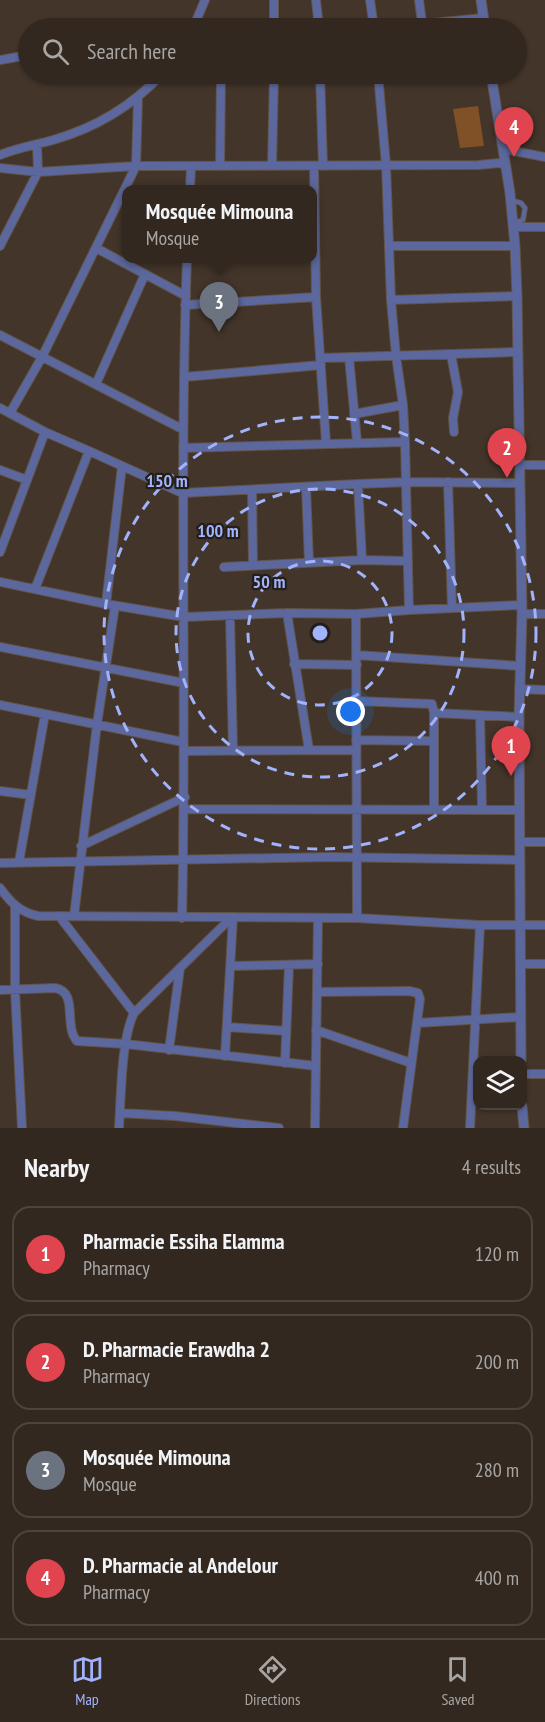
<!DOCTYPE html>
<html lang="en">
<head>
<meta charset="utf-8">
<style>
  :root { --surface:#322820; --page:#3a3029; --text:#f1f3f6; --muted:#a8a6a5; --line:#4d443e; --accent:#a1b3fd }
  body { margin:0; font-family:"PT Sans Narrow",sans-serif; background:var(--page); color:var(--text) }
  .controls { position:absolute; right:18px; bottom:18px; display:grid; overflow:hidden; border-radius:12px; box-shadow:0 2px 4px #0004 }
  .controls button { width:54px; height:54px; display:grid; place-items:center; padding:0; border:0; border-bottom:2px solid var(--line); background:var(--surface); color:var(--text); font:30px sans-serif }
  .you { position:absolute; left:351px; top:712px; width:21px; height:21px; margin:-15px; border:4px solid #fff; border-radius:50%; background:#1a73e8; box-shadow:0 0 0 9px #1a73e833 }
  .badge { display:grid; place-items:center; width:39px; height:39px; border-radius:50%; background:var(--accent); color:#fff; font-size:20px; font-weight:700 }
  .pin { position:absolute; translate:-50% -50px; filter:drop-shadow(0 2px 3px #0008) }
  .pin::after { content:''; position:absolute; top:32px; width:21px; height:18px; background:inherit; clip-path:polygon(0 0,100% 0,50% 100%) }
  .popup { position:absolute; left:122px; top:185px; width:195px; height:78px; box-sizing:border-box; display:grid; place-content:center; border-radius:12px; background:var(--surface); filter:drop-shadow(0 2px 4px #0005); font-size:20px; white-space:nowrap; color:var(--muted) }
  .popup b { font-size:22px; color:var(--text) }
  .popup::after { content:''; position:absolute; left:50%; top:100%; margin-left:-12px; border:12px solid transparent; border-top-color:var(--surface) }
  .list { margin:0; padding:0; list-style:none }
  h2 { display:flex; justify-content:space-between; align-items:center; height:78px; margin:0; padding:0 24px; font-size:26px }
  h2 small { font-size:20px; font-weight:400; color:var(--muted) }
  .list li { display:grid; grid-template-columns:39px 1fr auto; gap:18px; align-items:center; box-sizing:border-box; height:96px; margin:0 12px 12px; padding:0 12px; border:2px solid var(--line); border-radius:18px }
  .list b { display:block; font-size:22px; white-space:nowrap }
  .list p { margin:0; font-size:20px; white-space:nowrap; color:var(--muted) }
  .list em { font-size:20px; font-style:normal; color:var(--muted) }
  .icon { flex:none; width:33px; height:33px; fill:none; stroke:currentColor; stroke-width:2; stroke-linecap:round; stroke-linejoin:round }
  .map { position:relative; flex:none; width:545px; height:1128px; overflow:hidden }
  .search { position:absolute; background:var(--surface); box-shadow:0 2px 4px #0004; left:18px; right:18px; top:18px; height:66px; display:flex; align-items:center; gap:15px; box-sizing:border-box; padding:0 21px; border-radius:33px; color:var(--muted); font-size:22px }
  .sheet { height:510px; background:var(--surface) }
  nav { display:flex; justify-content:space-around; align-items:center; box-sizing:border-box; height:84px; border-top:2px solid var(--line); background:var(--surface); font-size:16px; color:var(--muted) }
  nav a { display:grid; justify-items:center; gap:3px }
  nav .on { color:var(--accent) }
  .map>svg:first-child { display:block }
  .green { fill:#805026 }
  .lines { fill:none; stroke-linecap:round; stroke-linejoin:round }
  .service-casing { stroke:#605349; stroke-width:6 }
  .minor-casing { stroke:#605349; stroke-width:10 }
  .tertiary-casing { stroke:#605349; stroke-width:11 }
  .service { stroke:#5c689d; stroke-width:4 }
  .minor { stroke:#5c689d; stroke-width:8 }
  .tertiary { stroke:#5c689d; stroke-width:9 }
  .ring { fill:none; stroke:#a1b3fd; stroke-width:3; stroke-dasharray:10 8 }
  .centre { fill:#a1b3fd; stroke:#241e19; stroke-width:3 }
  .ring-label { font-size:18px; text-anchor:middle; font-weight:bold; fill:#a1b3fd; stroke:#241e19; stroke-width:4.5; stroke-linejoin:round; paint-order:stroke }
</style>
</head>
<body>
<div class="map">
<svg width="545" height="1128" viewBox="0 0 545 1128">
  <rect width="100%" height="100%" fill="#43352a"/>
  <path class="green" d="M478,106L484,146L460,148L453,109Z"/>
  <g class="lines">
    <g class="service-casing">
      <path id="service" d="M511,200L521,203L525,208L523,220L513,223"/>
    </g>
    <g class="minor-casing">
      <path id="minor" d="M316,0L319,28
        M370,0L374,28
        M419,0L422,23
        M193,28L205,0
        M274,28V0
        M381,28L484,18
        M0,60L28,55
        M320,74L323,166
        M378,74L386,165L391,300L396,356L403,405L405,442
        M503,149L545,157
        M0,155C17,148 35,145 53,140C95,128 133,105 162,74
        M220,166L221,74
        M272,166L274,74
        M314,166L316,297L326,443
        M0,168L38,172L136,166L478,165L500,163L505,165
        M190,190L191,166
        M513,227H545
        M0,246L38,172L37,144
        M389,246H515
        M96,248L186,296
        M391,300L517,296
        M185,305L316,297
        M0,335L182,429
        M451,354L458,392L453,418L454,432
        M349,357L357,442
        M320,358L518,352
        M184,377L321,365
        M96,384L145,274
        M0,408L45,432L89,451
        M10,413L42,357L136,166L138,97
        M354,414L403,405
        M183,448L405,442L409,610
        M520,465H545
        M0,470L27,480
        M448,482L452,608
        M306,487L309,562
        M252,490L253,565
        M0,552L45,432
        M362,560L358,484L407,482L519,483
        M224,567L362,560L408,561
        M0,582L106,604L184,617L287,613L356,614L409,610L522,605
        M35,589L89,451L182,493L358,484
        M106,604L122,466
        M287,613L309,750
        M356,614L357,918
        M522,614H545
        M230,616L233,751
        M0,647L184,683
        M356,655L520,666
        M294,664L357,665
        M519,689L545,690
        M356,701L432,704L434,713V809
        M0,705L183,742
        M434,713L519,717
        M480,715L482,808
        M356,740L434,741
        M184,751L356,750
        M0,791L31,795
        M184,809L518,810
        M520,842H545
        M81,846L185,797
        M19,862L45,714
        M0,863L330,857L520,860
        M0,888C11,903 20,912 38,916L357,918L480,925H545
        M15,907V990L22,1128
        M59,916L134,1013
        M74,916L97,724L115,606
        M182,918C187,698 179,478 187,258
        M520,964H545
        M231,966L318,964
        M0,990L55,988C79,992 63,1026 77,1041L126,1044L316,1066
        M317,992L409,991L418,993L420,999L403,1128
        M417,1023L520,1017
        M227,1027L286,1031
        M316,1030L411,1063
        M169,1050L180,968
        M225,1056L233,917
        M285,1063L289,965
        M522,1074H545
        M120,1113L175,1116L279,1128
        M119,1128C121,1098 121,1039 134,1013L232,917
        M315,1128L318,918
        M470,1128L480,925"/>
    </g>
    <g class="tertiary-casing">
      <path id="tertiary" d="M481,0L485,28
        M491,74L510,193L515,246L517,296L522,614L519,717L521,1060
        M522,1106L524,1128"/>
    </g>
    <use href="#service" class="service"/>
    <use href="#minor" class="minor"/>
    <use href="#tertiary" class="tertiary"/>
  </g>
  <g class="ring">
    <circle cx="320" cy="633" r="72"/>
    <circle cx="320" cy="633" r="144"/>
    <circle cx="320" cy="633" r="216"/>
  </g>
  <circle cx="320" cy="633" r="9" class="centre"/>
  <g class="ring-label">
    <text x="167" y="487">150 m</text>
    <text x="218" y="537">100 m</text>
    <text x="269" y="588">50 m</text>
  </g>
</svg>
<div class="controls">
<button><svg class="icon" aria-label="layers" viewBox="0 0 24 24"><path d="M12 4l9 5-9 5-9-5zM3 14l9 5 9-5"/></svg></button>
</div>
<div class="you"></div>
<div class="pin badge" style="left:511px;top:776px;background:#e0444e">1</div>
<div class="pin badge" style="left:507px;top:478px;background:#e0444e">2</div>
<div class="pin badge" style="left:219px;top:332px;background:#6b7280">3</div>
<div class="popup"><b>Mosquée Mimouna</b>Mosque</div>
<div class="pin badge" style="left:514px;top:157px;background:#e0444e">4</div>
<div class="search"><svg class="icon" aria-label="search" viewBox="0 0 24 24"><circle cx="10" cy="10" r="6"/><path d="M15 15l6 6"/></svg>Search here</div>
</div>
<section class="sheet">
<h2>Nearby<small>4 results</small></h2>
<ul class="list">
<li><span class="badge" style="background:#e0444e">1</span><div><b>Pharmacie Essiha Elamma</b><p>Pharmacy</p></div><em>120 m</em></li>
<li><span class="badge" style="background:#e0444e">2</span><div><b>D. Pharmacie Erawdha 2</b><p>Pharmacy</p></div><em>200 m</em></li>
<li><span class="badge" style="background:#6b7280">3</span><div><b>Mosquée Mimouna</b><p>Mosque</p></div><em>280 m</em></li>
<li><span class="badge" style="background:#e0444e">4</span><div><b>D. Pharmacie al Andelour</b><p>Pharmacy</p></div><em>400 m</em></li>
</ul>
</section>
<nav>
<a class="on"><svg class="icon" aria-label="map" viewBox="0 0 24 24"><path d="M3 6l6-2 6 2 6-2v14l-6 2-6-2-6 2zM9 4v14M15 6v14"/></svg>Map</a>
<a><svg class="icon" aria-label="directions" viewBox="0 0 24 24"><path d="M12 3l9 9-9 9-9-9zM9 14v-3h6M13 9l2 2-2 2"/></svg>Directions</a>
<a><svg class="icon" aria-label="saved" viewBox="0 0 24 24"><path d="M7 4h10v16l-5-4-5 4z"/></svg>Saved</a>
</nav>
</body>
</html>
